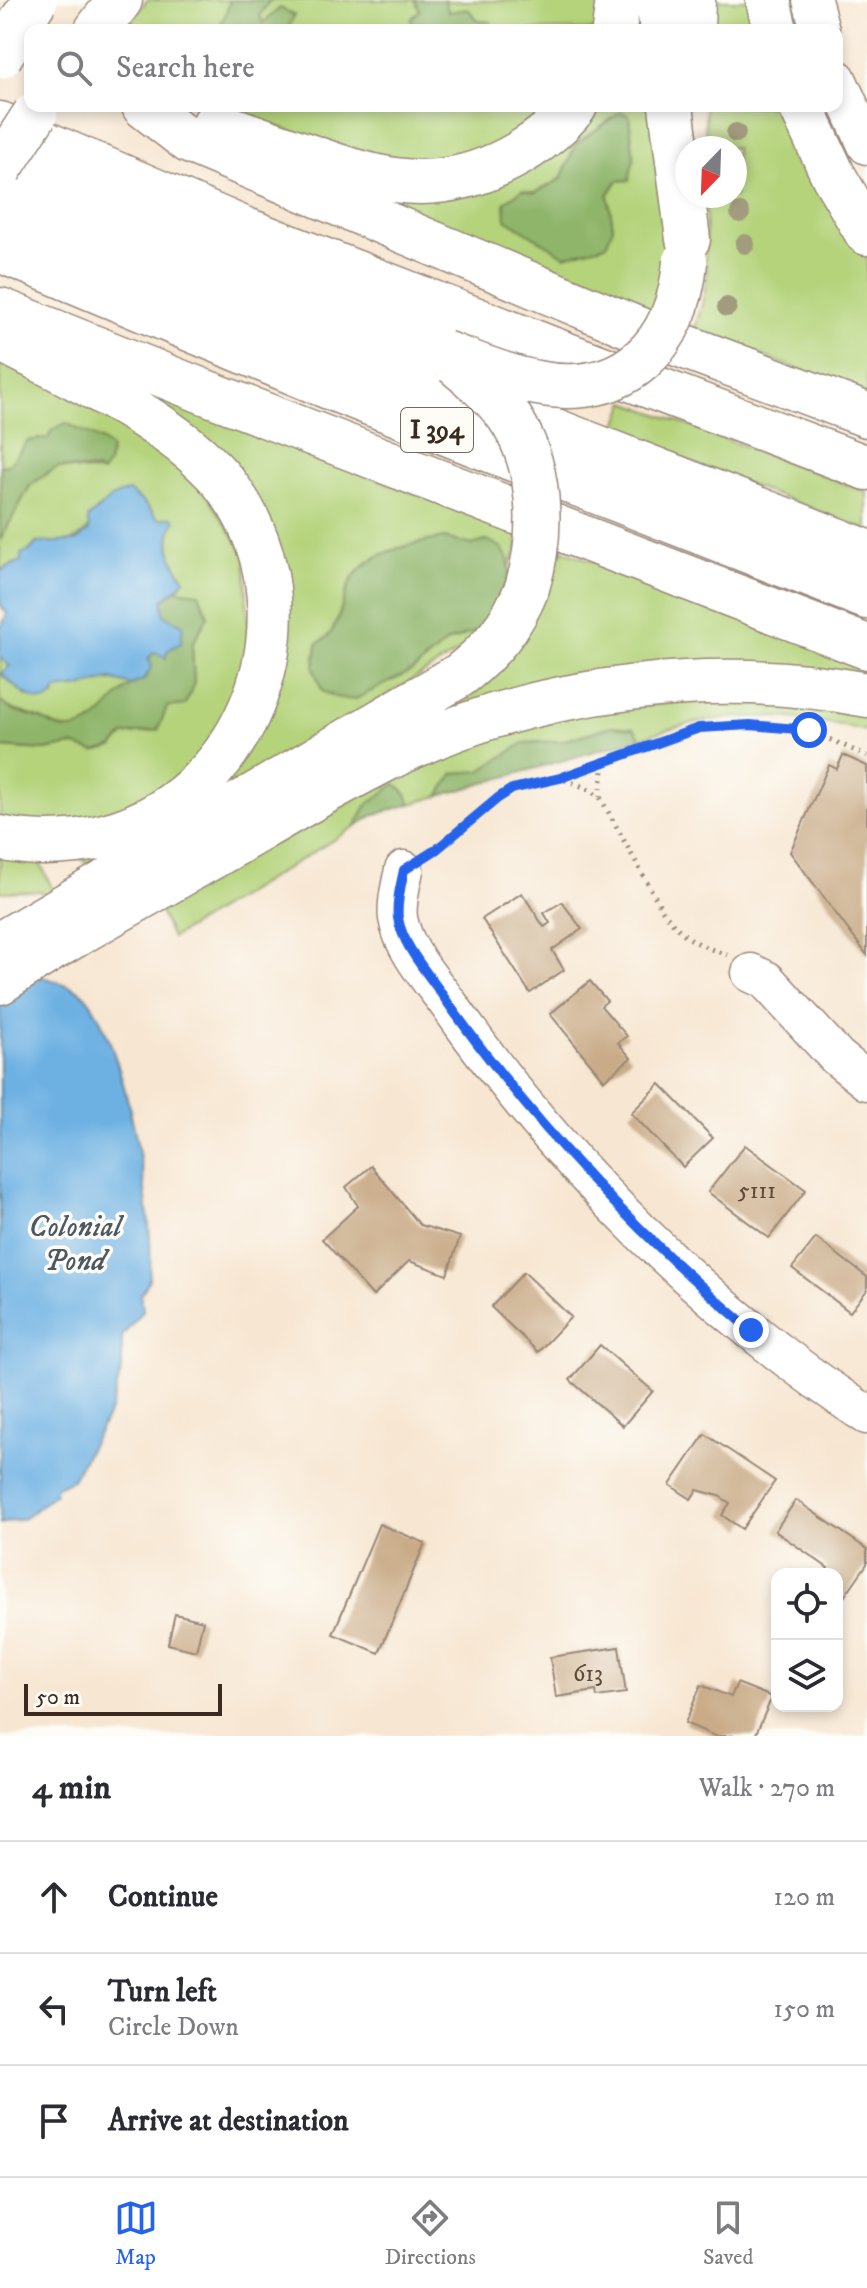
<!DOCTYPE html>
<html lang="en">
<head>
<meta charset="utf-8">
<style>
  :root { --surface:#fff; --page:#f2f2f3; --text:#2b2b33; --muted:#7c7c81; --line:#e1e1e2; --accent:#2563eb }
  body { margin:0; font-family:"IM FELL DW Pica",serif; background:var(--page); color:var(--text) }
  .controls { position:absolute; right:24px; bottom:24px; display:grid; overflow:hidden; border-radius:16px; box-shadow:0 4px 12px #0003 }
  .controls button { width:72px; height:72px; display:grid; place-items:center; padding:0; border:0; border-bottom:2px solid var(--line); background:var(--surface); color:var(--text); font:40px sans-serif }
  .compass { position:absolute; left:675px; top:136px; width:72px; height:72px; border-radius:50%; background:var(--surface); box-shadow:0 4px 12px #0003; rotate:203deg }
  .scale { position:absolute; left:24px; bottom:20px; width:198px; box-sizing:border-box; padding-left:8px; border:4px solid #3b2a1e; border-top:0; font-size:22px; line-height:28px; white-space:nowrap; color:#3b2a1e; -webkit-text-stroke:6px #fdfcf7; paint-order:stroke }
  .stop { position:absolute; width:24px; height:24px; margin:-18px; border:6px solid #2563eb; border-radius:50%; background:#fff }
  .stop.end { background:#2563eb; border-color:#fff; box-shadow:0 2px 8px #0008 }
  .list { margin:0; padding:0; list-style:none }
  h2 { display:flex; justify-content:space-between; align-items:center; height:104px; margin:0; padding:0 32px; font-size:34px }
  h2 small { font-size:26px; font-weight:400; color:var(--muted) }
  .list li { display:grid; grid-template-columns:52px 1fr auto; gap:24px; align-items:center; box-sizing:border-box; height:112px; padding:0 32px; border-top:2px solid var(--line) }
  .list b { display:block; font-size:30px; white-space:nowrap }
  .list p { margin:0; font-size:26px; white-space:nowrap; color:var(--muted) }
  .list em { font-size:26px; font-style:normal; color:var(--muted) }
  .icon { flex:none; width:44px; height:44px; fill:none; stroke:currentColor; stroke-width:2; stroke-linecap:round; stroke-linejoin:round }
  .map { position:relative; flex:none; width:867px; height:1736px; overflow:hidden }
  .search { position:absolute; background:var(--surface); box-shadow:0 4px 12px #0003; left:24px; right:24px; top:24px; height:88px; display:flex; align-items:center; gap:20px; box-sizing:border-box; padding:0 28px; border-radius:16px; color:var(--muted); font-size:30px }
  .sheet { height:440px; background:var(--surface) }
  nav { display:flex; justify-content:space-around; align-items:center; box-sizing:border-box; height:112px; border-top:2px solid var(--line); background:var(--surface); font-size:22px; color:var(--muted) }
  nav a { display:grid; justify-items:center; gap:4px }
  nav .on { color:var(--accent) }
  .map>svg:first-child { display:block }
  .green { fill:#b4d37a; stroke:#787e4c; stroke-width:2; fill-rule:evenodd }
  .forest { fill:#8fb56a; stroke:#657044; stroke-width:2 }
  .water { fill:#6db1e3; stroke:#546e80; stroke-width:2 }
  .building { fill:#c9ab87 }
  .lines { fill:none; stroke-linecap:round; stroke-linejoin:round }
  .minor-casing { stroke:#998878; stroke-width:41 }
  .highway-casing { stroke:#998878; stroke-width:47 }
  .path { stroke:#998878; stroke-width:5; stroke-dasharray:2 6; stroke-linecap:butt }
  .minor { stroke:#fff; stroke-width:38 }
  .highway { stroke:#fff; stroke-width:44 }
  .highway-bridge-casing { stroke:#998878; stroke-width:47; stroke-linecap:butt }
  .highway-bridge { stroke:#fff; stroke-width:44 }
  .tree { fill:#a39b7e }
  .route { stroke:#2563eb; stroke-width:10 }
  .labels { text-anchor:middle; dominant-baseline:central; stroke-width:7; stroke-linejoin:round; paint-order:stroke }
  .number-label { font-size:24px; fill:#5e4a38 }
  .shield { fill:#fdfcf7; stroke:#75695f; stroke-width:2 }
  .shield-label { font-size:26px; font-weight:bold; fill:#3b2a1e }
  .water-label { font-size:30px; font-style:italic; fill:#4c5963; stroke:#fdfcf7 }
</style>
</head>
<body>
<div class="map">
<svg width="867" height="1736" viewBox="0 0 867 1736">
  <rect width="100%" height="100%" fill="#fdfcf7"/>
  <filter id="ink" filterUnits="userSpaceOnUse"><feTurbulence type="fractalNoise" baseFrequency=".0125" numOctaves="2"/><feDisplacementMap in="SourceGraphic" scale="16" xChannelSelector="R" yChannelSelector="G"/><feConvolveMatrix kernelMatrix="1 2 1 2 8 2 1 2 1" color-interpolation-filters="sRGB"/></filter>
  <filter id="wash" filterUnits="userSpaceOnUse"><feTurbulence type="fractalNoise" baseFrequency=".006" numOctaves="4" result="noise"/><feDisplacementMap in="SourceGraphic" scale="32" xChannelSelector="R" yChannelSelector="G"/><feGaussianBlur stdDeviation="1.8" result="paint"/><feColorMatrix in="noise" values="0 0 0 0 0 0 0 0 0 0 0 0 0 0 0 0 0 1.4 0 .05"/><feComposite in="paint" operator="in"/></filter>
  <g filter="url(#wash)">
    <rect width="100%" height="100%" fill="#f7e6d1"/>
    <path class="green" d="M147,0H230L226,14L217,30H125Z
      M270,0H415L420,10L411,19L413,30H288L294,15L280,8L263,24L260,15Z
      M605,0L600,30H495L491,22L478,21L448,13L443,1Z
      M702,0H753L761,30H702Z
      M213,106H558L515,142L412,169Z
      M592,106H651L665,259L654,313L372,196ZM621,112L629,116L634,158L608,195L613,227L565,255L506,219L522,190L535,193L561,179L576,144Z
      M705,106H787L867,255V395L694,330C702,308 707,288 707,265L705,264L706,196H735V148H706Z
      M0,356L185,463L245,550L250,674L188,774L105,820L0,823V747L45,750L73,745L94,752L113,747L124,735L157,730L167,707L194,685L192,645L208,616L186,593L177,590L182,584L183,576C168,561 165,539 175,520L172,517L158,519L147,506L100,510C82,544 73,543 36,543L21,561L0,570V540L26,493L30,486L57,467L102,473L48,438L28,441L9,466H0Z
      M137,387L523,535L480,639L92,873L82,858L161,830L284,615ZM444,538L472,545L463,637L448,641L414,670L314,669L317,645C346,628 337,594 358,571C379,548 415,545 444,538Z
      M626,402L867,492V530L614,433Z
      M558,548L867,666V683L400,731L552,579Z
      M0,658L11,666L1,674L25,695L41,701L54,696L55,690C64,688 73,688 81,687C99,683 114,675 131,685C113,700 93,734 64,729C56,727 48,722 40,719C25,712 13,713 0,701Z
      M622,700L867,706V731C786,712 720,709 641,738L634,728L612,726L562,741L524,743L480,772L454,773L439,796L411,804L404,791L366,806L356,826L172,938L157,906L406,762Z
      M0,854L39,861L55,894L45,901L42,891L0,892Z"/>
    <path class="forest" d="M230,0H270L260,15L263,23L280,8L294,15L288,30H217L226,14Z
      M415,0H445L448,12L468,9L478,21L491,22L495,30H413L411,19L420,10Z
      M621,112L629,116L634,158L629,180L617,181L608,195L613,227L606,245L565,256L506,219L505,202L522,190L535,193L561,179L576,144Z
      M66,423L103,441L111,449L108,464L102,473L96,470L58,467L47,473L30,486L0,540V466L9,465L28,441L48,438L52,430Z
      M444,538L472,545L488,540L502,548L508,559L510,572L499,605L480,630L448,641L414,670L354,700L335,697L322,691L314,669L317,644C338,633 339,614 346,593C359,552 407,545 444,538Z
      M177,590L199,593L208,616L192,645L194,685L185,705L167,707L158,730L124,735L113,747L94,752L73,745L45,750L0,747V701C12,713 24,712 39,718C49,722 58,730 69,729C99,728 108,702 129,687C134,683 141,682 145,678C151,672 148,661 150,654L168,650L175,645L163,615V600Z
      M612,726L634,728L641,738L439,796L454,773L480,771L524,743L562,741Z
      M395,784L404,791L411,804L374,815L356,826L366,806Z"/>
    <path class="water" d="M129,491L144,503L158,519L173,517L175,521C163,541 171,561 185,579L182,584L163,600L164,615L183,625L181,643L168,650L166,658L155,652L148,658L152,667L143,680L131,685L111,679L80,687L56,690C46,717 12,685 1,673L10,666L0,658V629L7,614L0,605V571L21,561V554L31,550L36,543L76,541L89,531L88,518C104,506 106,497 129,491Z
      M0,966C18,971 70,982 82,993C123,1030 158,1224 149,1278C148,1284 144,1289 141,1294L143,1311L122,1336V1368L111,1409L72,1480L55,1488V1493L25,1518L0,1524Z"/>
    <g id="blocks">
      <path class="building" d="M843,755L867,766V955L790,852L829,765L837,769Z
        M522,893L544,927L550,923L544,913L562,902L582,929L552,950L564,970L530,993L482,919Z
        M590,981L607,1001L601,1006L627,1036L618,1043L631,1058L604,1080L550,1014Z
        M660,1084L713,1138L683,1167L631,1113Z
        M745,1145L806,1190L769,1238L708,1192Z
        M371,1166L420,1225L460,1237L447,1275L409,1261L373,1296L322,1239L358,1206L346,1187Z
        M816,1238L867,1277V1290L850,1312L792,1268Z
        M524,1272L571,1317L538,1352L491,1307Z
        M600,1345L653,1391L623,1426L570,1380Z
        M705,1434L775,1481L742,1529L722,1515L730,1503L719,1496L697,1490L691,1499L670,1485Z
        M796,1500L867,1549V1564L837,1607V1574H824L828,1568L775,1531Z
        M379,1524L425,1543L379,1653L333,1634Z
        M175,1614L203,1621L196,1651L168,1644Z
        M619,1647L626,1693L597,1697L596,1691L556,1697L550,1657Z
        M737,1683L772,1697L755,1736H715L685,1723L701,1685L731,1697Z"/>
    </g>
  </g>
  <g filter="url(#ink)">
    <use href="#blocks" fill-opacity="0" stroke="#998878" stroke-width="2"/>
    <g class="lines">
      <g class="minor-casing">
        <path id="minor" d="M812,0L820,30
          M837,79L867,145
          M404,870C401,884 396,903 398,918C403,950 432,981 450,1006C562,1166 704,1308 867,1415
          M751,973L766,980L837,1057L867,1081"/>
      </g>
      <g class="highway-casing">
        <path id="highway" d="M658,0L662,30
          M768,0L775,30
          M97,30L120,0
          M614,30L618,0
          M692,30L693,0
          M144,106L189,141L630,326L867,415
          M671,106L688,239
          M801,106L833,175L867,233
          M215,123C246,134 277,145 308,156C381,182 436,197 509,159C534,146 557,128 575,106
          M0,124L246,230L554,350L867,468
          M0,166L210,256L444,353
          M0,205C284,331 578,438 867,552
          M0,250L334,389L867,597
          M0,310L200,390L867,647
          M0,339C72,377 184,425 231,492C324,625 240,821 78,841C52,844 26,844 0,838
          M0,944L460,675C492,650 512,625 527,588
          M0,982C65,938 136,901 203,862C270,824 336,783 405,750C541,686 720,666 867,695"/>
      </g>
      <path class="path" d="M561,778L670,737L699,728L723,725L809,730L867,756
        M600,797L604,762
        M429,854L498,798L512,789L560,778L584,787L600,797L663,911C683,938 696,944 727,955"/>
      <use href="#minor" class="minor"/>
      <use href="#highway" class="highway"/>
      <g class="highway-bridge-casing">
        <path id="highway-bridge" d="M0,56L35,0
          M0,168L35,114
          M444,353C474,363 506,378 537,383C625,400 678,345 685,262
          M455,363C474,379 493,395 508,415C542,464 544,532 527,588"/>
      </g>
      <use href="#highway-bridge" class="highway-bridge"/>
    </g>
    <g class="tree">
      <circle cx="736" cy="133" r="10"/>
      <circle cx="740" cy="213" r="10"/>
      <circle cx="745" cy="244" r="10"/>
      <circle cx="727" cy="307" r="10"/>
    </g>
  </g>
  <g class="lines" filter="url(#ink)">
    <path class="route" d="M751,1330C634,1231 531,1122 443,996C428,973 403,947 398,918C396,903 401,884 404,870L437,849L498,798L512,789L560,778L699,728L750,725L809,730"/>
  </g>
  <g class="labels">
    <g class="number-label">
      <text x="757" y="1191">5111</text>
      <text x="588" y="1674">613</text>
    </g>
    <rect class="shield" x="401" y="408" width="72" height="44" rx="6"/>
    <g class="shield-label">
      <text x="437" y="430">I 394</text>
    </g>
    <g class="water-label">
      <text x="75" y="1227">Colonial<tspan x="75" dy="34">Pond</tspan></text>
    </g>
  </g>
</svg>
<div class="controls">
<button><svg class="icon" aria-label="locate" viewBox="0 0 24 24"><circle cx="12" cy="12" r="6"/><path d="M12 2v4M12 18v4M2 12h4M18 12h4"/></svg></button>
<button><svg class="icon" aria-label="layers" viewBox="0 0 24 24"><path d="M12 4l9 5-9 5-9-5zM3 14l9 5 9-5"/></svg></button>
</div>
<svg class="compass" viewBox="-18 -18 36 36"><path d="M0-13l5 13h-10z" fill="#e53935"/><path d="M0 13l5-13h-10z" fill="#7c7c81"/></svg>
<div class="scale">50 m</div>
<div class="stop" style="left:809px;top:730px"></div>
<div class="stop end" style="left:751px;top:1330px"></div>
<div class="search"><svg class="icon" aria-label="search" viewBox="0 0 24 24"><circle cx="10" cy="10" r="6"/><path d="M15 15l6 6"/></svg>Search here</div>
</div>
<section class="sheet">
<h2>4 min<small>Walk · 270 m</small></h2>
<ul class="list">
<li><svg class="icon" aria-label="ahead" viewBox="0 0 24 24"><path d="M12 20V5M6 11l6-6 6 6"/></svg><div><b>Continue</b></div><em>120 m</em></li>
<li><svg class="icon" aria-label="left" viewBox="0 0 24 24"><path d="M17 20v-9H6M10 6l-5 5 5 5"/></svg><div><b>Turn left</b><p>Circle Down</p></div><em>150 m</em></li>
<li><svg class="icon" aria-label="arrive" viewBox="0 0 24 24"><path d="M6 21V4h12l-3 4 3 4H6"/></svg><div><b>Arrive at destination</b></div></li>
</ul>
</section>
<nav>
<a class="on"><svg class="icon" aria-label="map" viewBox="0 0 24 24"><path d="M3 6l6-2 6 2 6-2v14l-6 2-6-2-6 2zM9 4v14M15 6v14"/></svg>Map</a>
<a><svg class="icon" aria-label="directions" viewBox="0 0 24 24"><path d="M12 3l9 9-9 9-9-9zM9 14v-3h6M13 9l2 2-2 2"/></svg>Directions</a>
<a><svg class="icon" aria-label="saved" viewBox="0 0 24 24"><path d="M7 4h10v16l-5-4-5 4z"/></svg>Saved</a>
</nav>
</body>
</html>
